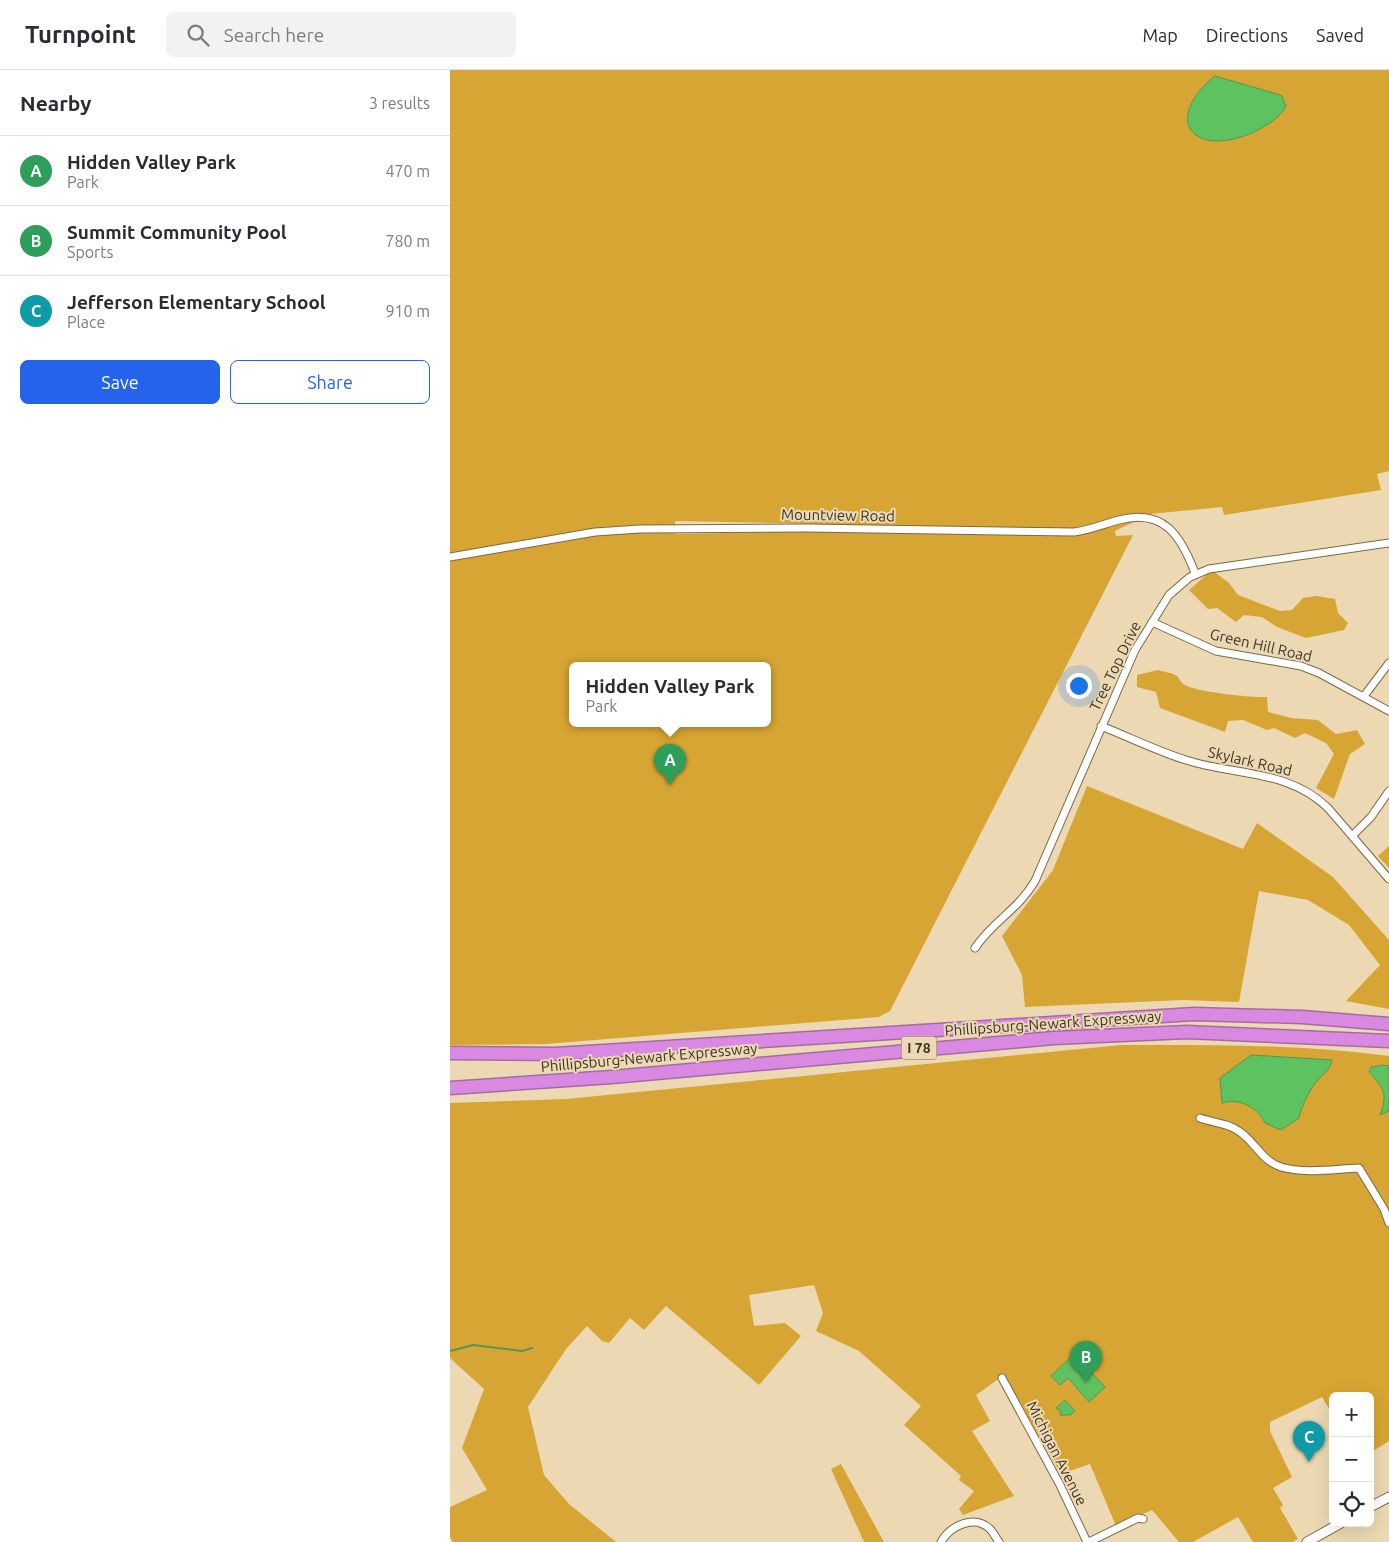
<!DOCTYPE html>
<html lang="en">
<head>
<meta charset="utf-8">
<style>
  :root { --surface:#fff; --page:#f2f2f3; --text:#2b2b33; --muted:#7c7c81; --line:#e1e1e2; --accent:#2563eb }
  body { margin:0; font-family:Ubuntu,sans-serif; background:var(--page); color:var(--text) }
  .controls { position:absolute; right:15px; bottom:15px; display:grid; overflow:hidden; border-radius:8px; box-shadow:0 5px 20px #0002 }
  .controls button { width:45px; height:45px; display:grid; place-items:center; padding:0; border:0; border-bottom:1px solid var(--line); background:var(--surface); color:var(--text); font:25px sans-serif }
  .you { position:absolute; left:628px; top:615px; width:18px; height:18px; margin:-12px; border:4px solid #fff; border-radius:50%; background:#1a73e8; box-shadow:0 0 0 8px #1a73e833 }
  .badge { display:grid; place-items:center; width:32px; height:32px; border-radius:50%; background:var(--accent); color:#fff; font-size:16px; font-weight:700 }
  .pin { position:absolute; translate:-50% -41px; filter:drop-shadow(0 1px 2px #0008) }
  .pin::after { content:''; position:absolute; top:26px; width:18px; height:15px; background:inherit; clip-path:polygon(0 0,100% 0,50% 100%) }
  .popup { position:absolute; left:119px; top:592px; width:202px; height:65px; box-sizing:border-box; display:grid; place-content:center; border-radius:8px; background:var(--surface); filter:drop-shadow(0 1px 4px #0005); font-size:16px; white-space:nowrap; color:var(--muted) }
  .popup b { font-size:19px; color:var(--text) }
  .popup::after { content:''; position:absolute; left:50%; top:100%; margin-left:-10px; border:10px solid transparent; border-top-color:var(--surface) }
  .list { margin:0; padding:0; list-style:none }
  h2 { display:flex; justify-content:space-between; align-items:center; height:65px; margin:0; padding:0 20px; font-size:21px }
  h2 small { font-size:16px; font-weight:400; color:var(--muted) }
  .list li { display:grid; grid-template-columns:32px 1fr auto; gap:15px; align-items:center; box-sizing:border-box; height:70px; padding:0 20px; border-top:1px solid var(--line) }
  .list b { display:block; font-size:19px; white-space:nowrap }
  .list p { margin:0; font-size:16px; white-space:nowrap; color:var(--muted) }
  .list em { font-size:16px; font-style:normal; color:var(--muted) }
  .actions { display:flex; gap:10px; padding:15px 20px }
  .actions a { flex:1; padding:11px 0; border:1px solid var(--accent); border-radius:8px; text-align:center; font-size:18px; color:var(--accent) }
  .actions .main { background:var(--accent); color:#fff }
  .icon { flex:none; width:28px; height:28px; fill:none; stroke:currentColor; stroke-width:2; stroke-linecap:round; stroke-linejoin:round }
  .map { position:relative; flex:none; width:939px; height:1472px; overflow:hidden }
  header { display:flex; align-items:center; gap:30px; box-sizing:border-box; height:70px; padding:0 25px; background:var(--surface); border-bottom:1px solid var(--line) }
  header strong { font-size:24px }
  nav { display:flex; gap:28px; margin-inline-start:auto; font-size:18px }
  .search { width:350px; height:45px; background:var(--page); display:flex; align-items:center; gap:12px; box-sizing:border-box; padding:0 18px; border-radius:8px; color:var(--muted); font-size:19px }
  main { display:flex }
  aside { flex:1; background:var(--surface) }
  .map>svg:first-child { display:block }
  .green { fill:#d7a533; fill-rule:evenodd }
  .water { fill:#5fc260; stroke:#55984f }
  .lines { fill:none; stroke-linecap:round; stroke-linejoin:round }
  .stream { stroke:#55984f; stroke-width:2 }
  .minor-casing { stroke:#7a6947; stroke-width:9 }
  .tertiary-casing { stroke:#7a6947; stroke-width:11 }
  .motorway-casing { stroke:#a36ca1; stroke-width:15 }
  .minor { stroke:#fff; stroke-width:7 }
  .tertiary { stroke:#fff; stroke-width:9 }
  .motorway { stroke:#da89e2; stroke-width:12 }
  .labels { text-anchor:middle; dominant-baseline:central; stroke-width:4; stroke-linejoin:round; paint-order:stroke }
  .shield { fill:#ecd9b4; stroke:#726651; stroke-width:1 }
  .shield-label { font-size:14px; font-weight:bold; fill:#3d3527 }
  .street-label { font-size:15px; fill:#3d3527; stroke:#ecd9b4 }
</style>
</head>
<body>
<header>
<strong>Turnpoint</strong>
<div class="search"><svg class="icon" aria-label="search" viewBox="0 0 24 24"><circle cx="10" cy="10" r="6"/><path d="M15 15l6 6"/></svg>Search here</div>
<nav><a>Map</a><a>Directions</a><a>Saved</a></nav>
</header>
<main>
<aside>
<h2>Nearby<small>3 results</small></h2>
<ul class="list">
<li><span class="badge" style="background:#2e9e5b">A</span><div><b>Hidden Valley Park</b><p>Park</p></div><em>470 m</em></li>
<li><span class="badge" style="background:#2e9e5b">B</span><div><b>Summit Community Pool</b><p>Sports</p></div><em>780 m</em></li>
<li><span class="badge" style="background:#0f9aa8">C</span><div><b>Jefferson Elementary School</b><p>Place</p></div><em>910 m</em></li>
</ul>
<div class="actions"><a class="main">Save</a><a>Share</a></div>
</aside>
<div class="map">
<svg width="939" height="1472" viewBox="0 0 939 1472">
  <rect width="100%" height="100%" fill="#ecd9b4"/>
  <path class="green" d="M0,0H939V401L927,404L931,420L774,445L772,437L700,444L665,461L666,466L683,465L440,941L429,947L96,974L0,975ZM225,451L370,454L374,461L226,464ZM122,596H318V654H122Z
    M762,500L779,513L788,525L830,541L842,540L853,528L866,526L885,529L888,543L898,553L894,560L856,568L827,557L812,547L794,545L786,552L767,538L758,539L739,520Z
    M708,600C714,602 723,603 727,606C730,609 731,613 735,615C747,622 802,628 817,627L818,642L841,648L868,650L886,664L907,660L915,674L900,684L884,729L866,718L884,684L876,673L855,663L845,668L824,658L817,660L793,650L778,651L775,662L710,638L706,622L687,617V605Z
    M637,716L793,779L807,753L883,807L939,870V939L896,931L930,895L899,855L858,830L809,821L789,932L733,930L575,937L572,905L552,866L603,800Z
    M939,776V798L928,786Z
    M671,975C761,975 850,974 939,986V1371L920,1383V1326H883V1345L872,1327L820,1352V1361L842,1407L823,1418L833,1435L830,1438L848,1469L842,1472H803L788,1447L743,1472H729L702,1440L666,1456L640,1394L611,1404L554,1305L526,1325L540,1351L522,1361L564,1426L513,1445L509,1439L524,1421L509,1410L511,1406L454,1355L471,1336L409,1281L366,1261L373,1243L364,1215L299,1225L304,1256L335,1253L351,1266L309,1315L216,1236L194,1260L180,1248L159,1273L152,1271L137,1256L116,1279L78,1337L94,1405L119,1434L166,1472H3L0,1467V1437L37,1420L12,1378L34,1319L0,1288V1033L116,1029Z
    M391,1394L434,1472H414L381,1399Z"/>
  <path class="water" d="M765,6L827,24L832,26L836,36C825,58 775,79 751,68C721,53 748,18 765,6Z
    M801,985L882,990C879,1002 874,1003 866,1012C860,1019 850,1040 849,1048L831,1060L815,1053C808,1038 789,1027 772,1033L770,1008Z
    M933,995L939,996V1041L930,1045C938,1024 934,1018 919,1002L921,997Z
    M624,1284L655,1317L639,1332L618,1308L610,1315L601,1306Z
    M614,1331H616L625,1341L620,1345H610L611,1341L606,1338Z"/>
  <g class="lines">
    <path class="stream" d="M0,1281L23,1275L72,1281L82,1278"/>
    <g class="minor-casing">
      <path id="minor" d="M0,487L145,462L190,459L357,458L624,462C640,460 654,454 669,450C714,438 731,466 745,503
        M702,552L766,581L851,596L869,603L939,641
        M914,626L939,593
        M651,656C679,667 707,681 736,690C785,706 838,699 878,738L939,809
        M903,765L921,747L939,721
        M525,878C542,852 568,840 585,811L685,580L719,525L740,507L759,499L939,473
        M750,1048C763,1053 779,1053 790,1062C805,1072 812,1091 831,1097C855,1104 884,1099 909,1098L934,1139L939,1153
        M552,1308L610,1415L637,1472
        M491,1472C500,1456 524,1444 540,1459C543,1462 546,1468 549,1472
        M639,1472L688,1448L693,1449"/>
    </g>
    <g class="tertiary-casing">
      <path id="tertiary" d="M920,1437L939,1427
        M857,1472L891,1453"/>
    </g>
    <g class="motorway-casing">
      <path id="motorway" d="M0,983L105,984L744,944L852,947L939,954
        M0,1018L162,1007L604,968L737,962L939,971"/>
    </g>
    <use href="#minor" class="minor"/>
    <use href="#tertiary" class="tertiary"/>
    <use href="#motorway" class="motorway"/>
  </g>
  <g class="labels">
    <rect class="shield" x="451.5" y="966.5" width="35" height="23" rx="4"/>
    <g class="shield-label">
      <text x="469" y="978">I 78</text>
    </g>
    <g class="street-label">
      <text transform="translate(388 445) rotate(1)">Mountview Road</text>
      <text transform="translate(811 575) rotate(13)">Green Hill Road</text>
      <text transform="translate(665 596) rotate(-64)">Tree Top Drive</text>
      <text transform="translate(800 691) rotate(13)">Skylark Road</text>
      <text transform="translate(603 953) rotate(-4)">Phillipsburg-Newark Expressway</text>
      <text transform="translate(199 987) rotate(-5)">Phillipsburg-Newark Expressway</text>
      <text transform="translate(607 1383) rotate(63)">Michigan Avenue</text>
    </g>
  </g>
</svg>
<div class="controls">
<button>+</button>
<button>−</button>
<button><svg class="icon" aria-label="locate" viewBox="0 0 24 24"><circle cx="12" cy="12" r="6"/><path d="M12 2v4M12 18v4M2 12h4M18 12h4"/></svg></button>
</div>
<div class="you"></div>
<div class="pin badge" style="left:220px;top:715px;background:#2e9e5b">A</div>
<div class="popup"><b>Hidden Valley Park</b>Park</div>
<div class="pin badge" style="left:636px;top:1312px;background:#2e9e5b">B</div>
<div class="pin badge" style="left:859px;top:1392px;background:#0f9aa8">C</div>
</div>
</main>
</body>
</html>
